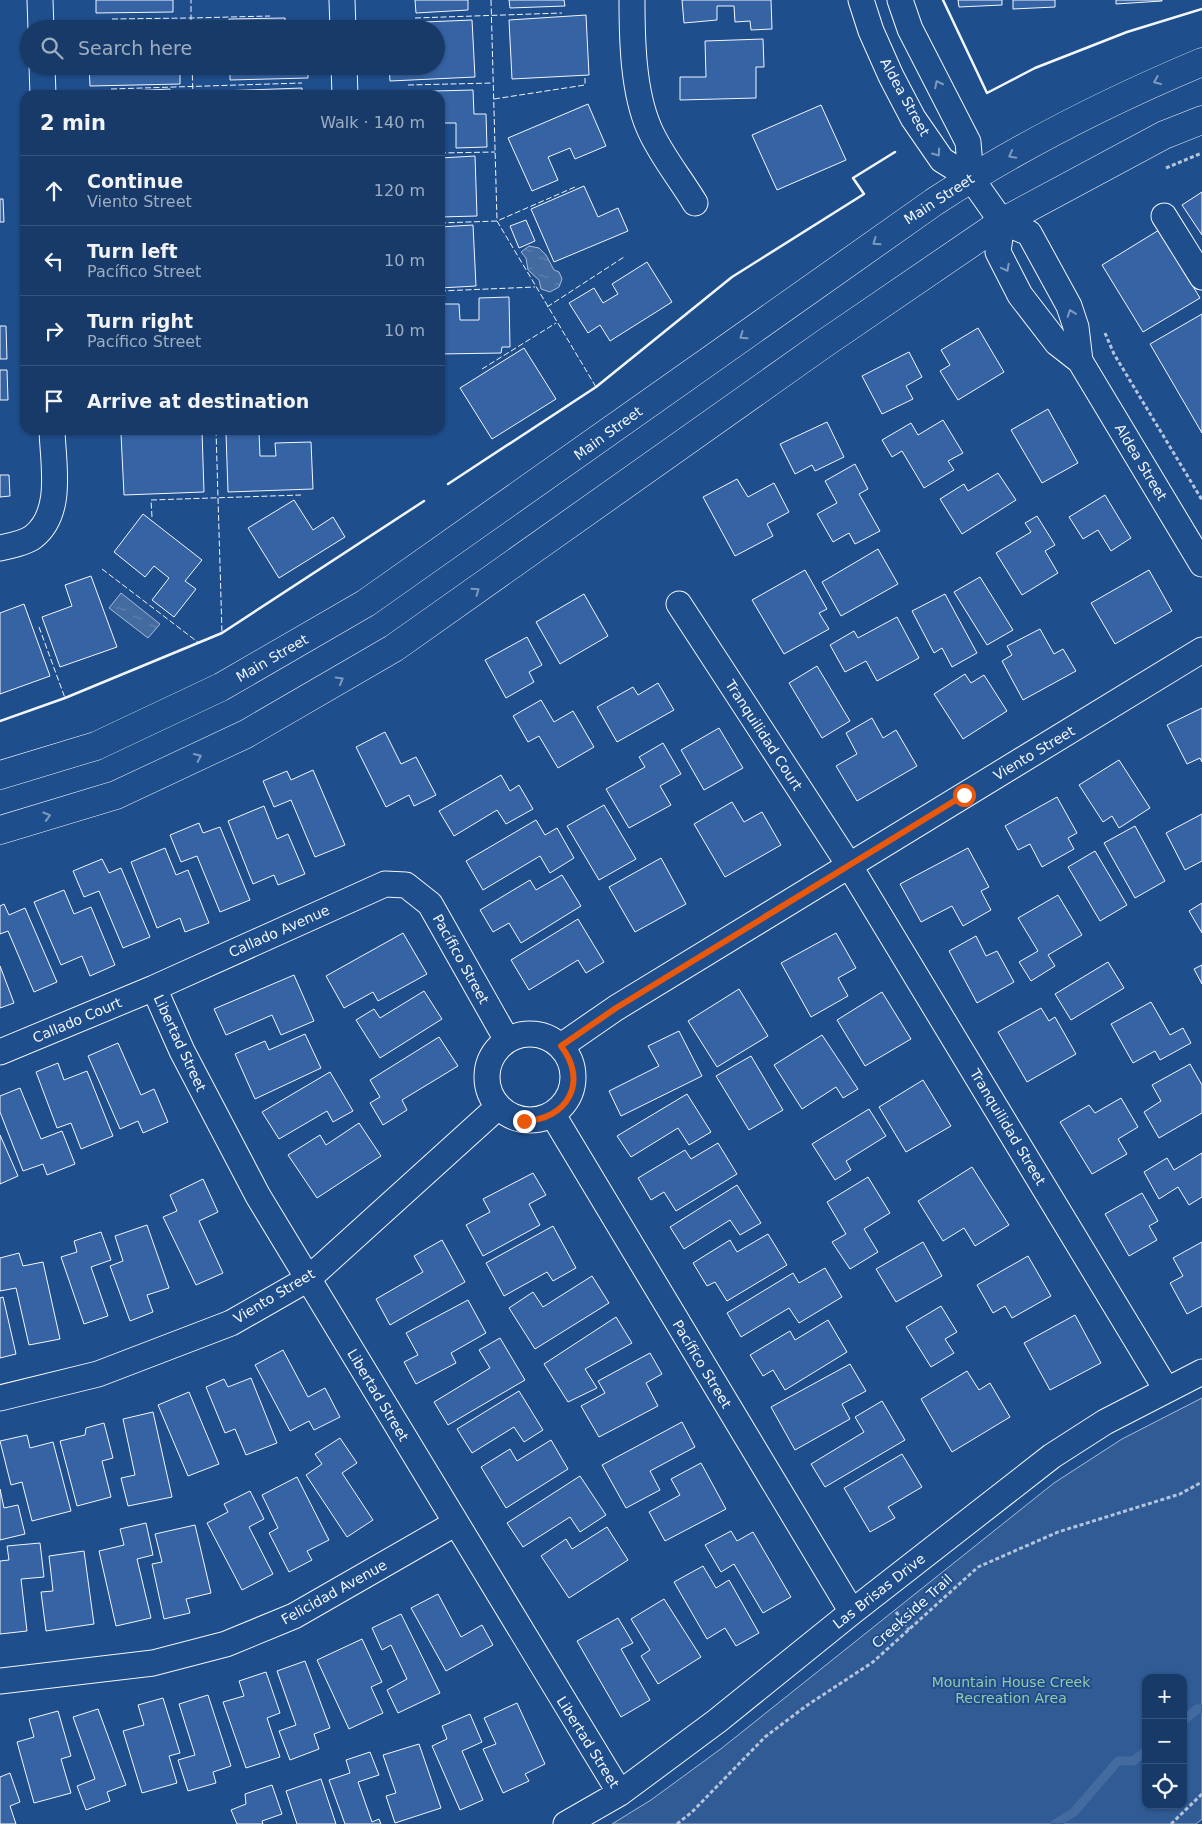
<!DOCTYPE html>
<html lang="en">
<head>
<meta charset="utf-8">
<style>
  :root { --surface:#173a69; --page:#244571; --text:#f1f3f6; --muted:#9eadc0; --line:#36547d }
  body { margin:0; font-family:"DejaVu Sans",sans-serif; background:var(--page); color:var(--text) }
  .controls { position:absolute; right:15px; bottom:15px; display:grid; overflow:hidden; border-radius:10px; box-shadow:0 1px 4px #0004 }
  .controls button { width:45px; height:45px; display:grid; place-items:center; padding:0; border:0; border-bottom:1px solid var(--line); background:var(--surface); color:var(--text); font:25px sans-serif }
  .stop { position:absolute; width:15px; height:15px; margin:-11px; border:4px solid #ea580c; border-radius:50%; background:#fff }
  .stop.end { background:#ea580c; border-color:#fff; box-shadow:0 1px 5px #0008 }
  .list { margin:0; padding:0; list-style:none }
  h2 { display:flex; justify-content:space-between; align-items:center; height:65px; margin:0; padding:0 20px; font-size:21px }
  h2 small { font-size:16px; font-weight:400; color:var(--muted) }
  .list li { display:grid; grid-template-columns:32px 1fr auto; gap:15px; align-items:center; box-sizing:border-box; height:70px; padding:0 20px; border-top:1px solid var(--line) }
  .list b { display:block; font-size:19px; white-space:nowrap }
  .list p { margin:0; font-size:16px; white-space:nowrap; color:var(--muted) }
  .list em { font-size:16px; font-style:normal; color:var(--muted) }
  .icon { flex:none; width:28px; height:28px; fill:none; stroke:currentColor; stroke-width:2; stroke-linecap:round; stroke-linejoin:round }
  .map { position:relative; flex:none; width:1202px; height:1824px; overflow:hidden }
  .search { position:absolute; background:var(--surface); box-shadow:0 1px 4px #0004; left:20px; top:20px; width:425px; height:55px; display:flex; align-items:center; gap:12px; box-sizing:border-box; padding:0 18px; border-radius:28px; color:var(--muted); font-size:19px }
  .panel { position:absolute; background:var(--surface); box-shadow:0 1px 4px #0004; left:20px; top:90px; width:425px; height:345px; border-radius:15px }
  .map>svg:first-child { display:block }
  .built { fill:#305b95; stroke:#a8bbd7; fill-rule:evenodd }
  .water { fill:url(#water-ripples); stroke:#a8bbd7 }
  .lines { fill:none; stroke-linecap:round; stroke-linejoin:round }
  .stream { stroke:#446ba0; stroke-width:9 }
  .building { fill:#3563a3; stroke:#f2f6ff }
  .minor-casing { stroke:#f2f6ff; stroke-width:27 }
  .tertiary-casing { stroke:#f2f6ff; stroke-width:29 }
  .path { stroke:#b3c4dc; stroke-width:3; stroke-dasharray:4 2.5; stroke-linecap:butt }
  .minor { stroke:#1f4e8c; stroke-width:25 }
  .tertiary { stroke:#1f4e8c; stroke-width:28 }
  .fence { stroke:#f2f6ff; stroke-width:1; stroke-dasharray:6 2.5; stroke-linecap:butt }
  .wall { stroke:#f2f6ff; stroke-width:2.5 }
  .oneway { stroke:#7e9ac0 }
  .route { stroke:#ea580c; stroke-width:6 }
  .labels { text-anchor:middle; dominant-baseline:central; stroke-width:4; stroke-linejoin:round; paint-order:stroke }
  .street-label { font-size:14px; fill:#f2f6ff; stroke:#1f4e8c }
  .park-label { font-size:14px; fill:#97c8a6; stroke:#1f4e8c }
</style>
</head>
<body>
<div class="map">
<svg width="1202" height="1824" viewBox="0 0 1202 1824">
  <defs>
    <pattern id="water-ripples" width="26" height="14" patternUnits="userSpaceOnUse" patternTransform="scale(1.25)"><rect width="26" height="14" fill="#446ba0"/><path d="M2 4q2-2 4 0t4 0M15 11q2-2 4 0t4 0" fill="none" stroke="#5f81ae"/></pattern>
  </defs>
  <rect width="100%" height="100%" fill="#1f4e8c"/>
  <path class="built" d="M1202,1398V1819L1196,1824H612L651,1800L722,1748L1054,1483L1122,1439ZM1146,1678H1183V1805H1146Z"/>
  <path class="water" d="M529,246L539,248L546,255L554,270L559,272L562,279L559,287L550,292L541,289L539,280L528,270L526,258L521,252Z
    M121,593L160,624L148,638L109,608Z"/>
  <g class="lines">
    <path class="stream" d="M1183,1721L1197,1709H1202
      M1055,1824L1074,1812L1118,1761H1133L1146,1751"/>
  </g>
  <path class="building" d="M96,0H173V12L96,13Z
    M415,0H468V10L416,13Z
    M509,0H564L565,6L510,8Z
    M682,0H771L772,29L751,30L750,21L735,22L734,6H717V20L684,23Z
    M958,0H1002V5L959,7Z
    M1013,0H1055V7L1013,9Z
    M1116,0H1162V1L1116,4Z
    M586,15L589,75L512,79L509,20Z
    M285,18V29H229V19Z
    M472,20L475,77L390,81L389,66H436V29H401V23Z
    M179,23V29H147V24Z
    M763,39L764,67H756V98L680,100V77H706L705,41Z
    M89,66H180V84L90,86Z
    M230,66H308V78L230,80Z
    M302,88V95H221V91Z
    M170,89V95H90V93Z
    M473,90L474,114H486L487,147L456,148V123H440V95H396V92Z
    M588,104L606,146L575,159L570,148L548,157L558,180L532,191L508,138Z
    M821,105L846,160L777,190L752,135Z
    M475,156L477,216L440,217V158Z
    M584,186L598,217L618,208L628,231L554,262L531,209Z
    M1202,192V235L1182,205Z
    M0,199H3L4,222H0Z
    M526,220L535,241L519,248L510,226Z
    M473,225L476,286L440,288V227Z
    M1159,230L1200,298L1143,332L1102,265Z
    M647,262L672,302L610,341L600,325L588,333L569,303L594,288L603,303L618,294L612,284Z
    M509,297L510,347H502L501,353L440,354V304H459L460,320H479V298Z
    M1202,314V433L1150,344Z
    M0,326H6L7,359H0Z
    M978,328L1004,372L958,400L940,371L950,365L941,350Z
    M524,348L556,399L492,439L460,388Z
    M909,352L922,377L906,386L913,399L882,414L862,376Z
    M0,370H7L8,400H0Z
    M1048,409L1078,463L1042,483L1011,430Z
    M943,420L963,453L948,461L954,470L924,488L902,451L892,457L882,440L911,423L918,435Z
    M827,422L844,457L815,471L812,465L795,474L780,444Z
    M202,431L204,492L124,495L121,434Z
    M259,432L260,456H276L275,443L311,442L313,489L228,492L226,433Z
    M855,464L868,489L859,494L880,531L855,544L849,533L833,542L817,514L837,503L825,481Z
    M998,473L1016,500L962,534L940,499L964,484L968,491Z
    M0,475H9L10,496L0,497Z
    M737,479L748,497L774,483L789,512L767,524L773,536L735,556L703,497Z
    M1105,495L1131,538L1111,551L1098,530L1083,539L1069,517Z
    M294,500L313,530L333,517L345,537L279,578L248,528Z
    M143,514L202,560L185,581L196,589L174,617L152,600L169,578L154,566L145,577L114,552Z
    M1037,516L1055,545L1045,551L1058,573L1022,595L996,553L1031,532L1025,523Z
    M878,549L898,584L841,616L822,582Z
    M805,570L827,609L819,613L829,629L784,654L752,600Z
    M1149,570L1172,611L1115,644L1091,603Z
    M91,576L117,647L60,667L42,617L72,606L65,585Z
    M980,577L1013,630L987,645L954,592Z
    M584,594L608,636L560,664L536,622Z
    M945,594L977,653L952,667L942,648L934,653L912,611Z
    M24,604L50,676L0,694V613Z
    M897,617L919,658L877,681L866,661L845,672L830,645L854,631L858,638Z
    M1040,629L1054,654L1063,649L1076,671L1023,700L1002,661L1012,655L1007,646Z
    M527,637L542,665L529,672L534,682L506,698L485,660Z
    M817,666L850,721L822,738L789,683Z
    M965,674L971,683L984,675L1007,711L963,739L934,694Z
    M658,683L674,710L617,742L597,707L633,687L638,695Z
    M541,700L554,722L573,711L594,747L558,768L539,736L528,742L513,716Z
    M1202,708V762L1200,758L1187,764L1167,725Z
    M872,718L883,738L896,730L917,766L857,801L836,766L857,754L846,733Z
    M719,728L743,768L704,790L681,750Z
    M385,732L401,764L416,757L436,795L414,806L409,795L386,807L356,747Z
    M663,743L681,774L660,786L671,805L629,828L606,789L645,767L639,757Z
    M1119,760L1150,808L1119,828L1112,816L1103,822L1079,785Z
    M313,770L345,845L315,857L291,800L274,807L263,781L287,771L291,780Z
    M501,775L510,791L519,785L533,809L506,824L497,810L454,836L439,811Z
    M1057,797L1077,833L1068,838L1074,849L1042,867L1030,844L1018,850L1005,826Z
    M732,802L744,822L762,812L781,845L725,877L694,824Z
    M604,805L636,859L599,880L567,826Z
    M264,806L277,839L288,834L305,874L278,885L274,875L253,884L228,821Z
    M1202,814V861L1185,870L1166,833Z
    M536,820L545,835L557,828L574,858L550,873L540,856L483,890L466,861Z
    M199,823L203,833L220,827L250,900L220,912L197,856L181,862L170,835Z
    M1135,826L1165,881L1135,898L1104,843Z
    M165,848L176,875L188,870L209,923L185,932L180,918L157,928L131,862Z
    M968,848L989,887L981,891L991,910L963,926L952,906L921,922L900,884Z
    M1095,851L1127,905L1100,921L1068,867Z
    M661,858L686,904L635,932L609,887Z
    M102,859L109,873L121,868L150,937L123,948L99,891L84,897L73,871Z
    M562,875L581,906L521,943L509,923L493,932L480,910L530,880L536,890Z
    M64,890L74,914L91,907L115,965L90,976L82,956L61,965L34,902Z
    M1058,895L1082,935L1048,955L1055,966L1031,981L1019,962L1038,951L1018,918Z
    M1202,903V933L1189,911Z
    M4,904L9,915L25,908L57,982L34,992L8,931L0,934V906Z
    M578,919L604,962L586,973L578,960L529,990L511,960Z
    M403,933L427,974L378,1001L373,992L344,1008L326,976Z
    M836,933L856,968L838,978L848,996L811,1017L781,963Z
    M976,936L986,956L997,951L1014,982L977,1003L949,951Z
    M1108,962L1124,988L1071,1020L1055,994Z
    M1202,965V984L1194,969Z
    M0,966L14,1003L0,1008Z
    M294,975L314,1021L281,1035L272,1015L226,1035L214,1009Z
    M739,989L768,1036L717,1067L688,1021Z
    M424,991L442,1019L380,1058L356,1020L374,1009L380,1018Z
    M882,992L911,1039L865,1066L837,1020Z
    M1151,1002L1170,1035L1183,1028L1191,1043L1160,1060L1155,1051L1133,1063L1111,1024Z
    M1041,1008L1049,1021L1055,1017L1076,1054L1027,1082L998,1032Z
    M679,1031L702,1076L621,1116L609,1091L659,1066L648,1046Z
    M305,1034L321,1068L255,1099L235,1054L265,1041L269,1050Z
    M822,1035L858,1089L843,1098L836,1087L802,1109L774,1065Z
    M439,1037L458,1066L402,1100L407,1110L383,1125L370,1103L380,1097L370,1080Z
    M118,1043L141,1095L154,1089L168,1122L143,1133L138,1121L120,1129L88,1056Z
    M751,1056L783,1110L749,1130L716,1076Z
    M58,1063L64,1080L87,1071L113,1136L81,1149L71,1123L57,1128L36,1072Z
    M1190,1064L1202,1085V1113L1159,1138L1144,1112L1161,1101L1152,1085Z
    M330,1072L353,1111L333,1122L327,1111L279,1139L262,1112Z
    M923,1080L951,1126L906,1152L879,1107Z
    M20,1088L41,1139L62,1131L75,1164L47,1175L43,1164L23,1171L0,1112V1096Z
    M687,1094L711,1132L689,1145L678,1128L631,1157L617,1136Z
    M1121,1098L1138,1127L1118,1139L1127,1154L1092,1174L1060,1122L1089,1105L1095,1113Z
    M869,1109L886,1136L846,1161L851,1170L835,1180L812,1144Z
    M359,1123L381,1156L317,1198L288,1155L320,1135L326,1145Z
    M0,1135L18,1176L0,1184Z
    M718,1143L737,1174L676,1211L664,1192L651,1200L638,1178L685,1150L691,1159Z
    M1202,1153V1197L1189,1205L1178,1187L1159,1199L1144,1172L1167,1158L1174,1170Z
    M972,1167L1009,1225L975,1246L964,1228L943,1241L918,1201Z
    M533,1173L546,1195L529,1204L540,1225L483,1256L466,1225L490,1212L483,1199Z
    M868,1177L890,1213L864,1229L878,1252L850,1269L832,1242L846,1234L827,1202Z
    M203,1179L218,1212L199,1221L223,1273L196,1285L163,1217L177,1211L170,1195Z
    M737,1185L761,1223L740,1235L730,1220L684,1249L670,1227Z
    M1142,1193L1158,1221L1149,1226L1157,1240L1129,1256L1105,1214Z
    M147,1225L169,1288L147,1295L153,1312L130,1321L110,1266L123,1261L115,1236Z
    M553,1226L576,1268L553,1281L547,1272L504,1296L486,1263Z
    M101,1232L111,1260L91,1267L108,1316L84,1324L61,1257L77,1252L74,1241Z
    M768,1234L787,1265L727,1301L715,1282L707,1286L693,1263L730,1240L737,1252Z
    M442,1240L465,1282L390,1325L376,1299L423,1272L414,1256Z
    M923,1242L942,1276L896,1302L876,1269Z
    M1202,1242V1306L1187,1314L1170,1283L1183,1276L1173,1258Z
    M19,1253L23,1266L43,1262L60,1339L29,1345L16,1288L0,1291V1258Z
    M1028,1256L1051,1296L1012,1318L1005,1306L993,1313L977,1285Z
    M825,1268L842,1297L799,1323L789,1308L741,1337L727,1313L793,1273L799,1283Z
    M592,1276L609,1303L535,1349L509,1308L533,1292L543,1307Z
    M3,1297L16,1354L0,1358V1298Z
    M468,1300L486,1333L451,1353L456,1363L416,1384L404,1362L418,1355L406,1333Z
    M941,1306L957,1332L945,1339L954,1353L931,1367L906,1327Z
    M1075,1315L1101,1363L1050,1390L1024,1343Z
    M616,1317L632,1343L585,1369L597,1388L568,1402L544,1364Z
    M828,1320L847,1352L785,1390L773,1370L763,1376L750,1355L790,1331L795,1340Z
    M500,1338L525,1380L448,1425L434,1402L490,1368L479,1350Z
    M283,1350L308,1397L325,1388L340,1417L314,1430L309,1421L290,1431L255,1365Z
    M650,1353L662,1374L646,1383L658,1406L599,1437L581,1406L605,1393L598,1381Z
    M850,1364L866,1391L842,1404L850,1419L795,1450L771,1407Z
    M967,1371L979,1390L990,1383L1010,1417L952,1452L921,1399Z
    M251,1378L277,1443L246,1455L235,1429L225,1433L206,1387L224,1379L228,1387Z
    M519,1391L543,1430L524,1442L514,1427L472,1453L457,1429Z
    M189,1392L219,1464L188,1476L158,1405Z
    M882,1401L905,1440L825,1487L811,1464L864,1432L855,1417Z
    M153,1412L172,1497L128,1506L121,1478L135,1475L123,1419Z
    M682,1422L695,1447L650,1471L660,1490L626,1508L602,1465Z
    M104,1423L113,1458L102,1461L111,1497L77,1506L60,1441L85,1435L86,1428Z
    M27,1435L30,1448L53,1442L71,1511L32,1521L22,1482L11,1485L0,1441Z
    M340,1438L357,1463L342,1473L373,1520L347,1537L306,1475L322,1464L315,1454Z
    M551,1440L568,1469L506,1508L481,1467L510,1449L517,1461Z
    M902,1454L922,1487L888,1507L895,1518L870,1532L844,1488Z
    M701,1463L726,1509L665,1541L649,1512L680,1495L671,1479Z
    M580,1476L606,1515L580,1532L570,1517L523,1547L507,1523Z
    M297,1477L329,1540L307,1551L312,1560L289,1572L269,1533L278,1528L262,1495Z
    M0,1489L4,1508L18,1505L25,1534L0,1540Z
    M250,1491L264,1519L249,1527L273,1574L242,1590L207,1523L228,1512L224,1504Z
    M146,1523L153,1555L137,1559L151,1618L116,1626L99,1551L124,1545L120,1529Z
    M195,1525L211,1593L186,1599L190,1613L164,1619L152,1564L162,1562L155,1534Z
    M607,1527L628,1560L569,1598L541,1556L566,1539L572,1549Z
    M731,1531L737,1541L753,1532L791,1597L763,1613L734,1564L721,1572L705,1545Z
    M40,1543L44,1577L21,1579L27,1631L0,1634V1561L9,1560L7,1546Z
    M84,1551L94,1624L46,1631L41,1592L53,1591L49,1556Z
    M703,1566L716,1588L729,1580L759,1633L736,1646L725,1628L707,1639L674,1582Z
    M438,1594L461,1637L482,1625L493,1645L446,1671L411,1608Z
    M664,1599L701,1657L658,1684L641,1656L650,1650L631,1619Z
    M401,1614L440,1693L398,1713L387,1690L407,1679L391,1645L382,1650L372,1628Z
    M618,1618L633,1643L621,1649L650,1700L621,1717L577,1641Z
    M362,1639L382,1682L371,1687L383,1713L349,1729L317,1660Z
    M305,1661L330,1728L314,1734L319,1749L290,1760L279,1731L296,1725L277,1671Z
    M266,1672L280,1713L267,1718L280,1757L246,1768L223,1702L244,1696L239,1681Z
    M208,1695L231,1766L213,1772L216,1783L188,1791L178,1760L195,1755L179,1704Z
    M163,1698L180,1753L169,1756L177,1783L142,1793L123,1731L144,1725L138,1705Z
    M517,1703L545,1764L525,1774L529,1781L503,1793L483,1749L496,1744L484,1718Z
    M98,1709L126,1785L107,1792L110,1801L86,1810L77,1786L95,1779L73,1717Z
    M58,1711L71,1756L61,1759L71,1793L34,1803L17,1742L34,1737L29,1719Z
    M470,1714L482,1742L462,1751L483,1800L460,1810L432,1746L447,1739L442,1726Z
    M419,1744L441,1808L395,1823L386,1796L396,1793L383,1755Z
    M370,1752L379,1775L358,1782L372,1822L379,1819L381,1824H345L329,1780L350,1773L346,1760Z
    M10,1773L20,1802L10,1806L16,1824H0V1777Z
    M321,1779L336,1824H297L286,1791Z
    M272,1785L282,1814L262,1821L263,1824H237L231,1810L246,1804L245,1794Z"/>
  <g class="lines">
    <g class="minor-casing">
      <path id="minor" d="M40,0L41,29
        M342,0L343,29
        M632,0C632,40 633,91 649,128C660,154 680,178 695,203
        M861,0L871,31L891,76L913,118L942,160L971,178L1002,222L1029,233L1069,306L1076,327L1080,361
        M900,0L910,29L968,142L971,178
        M42,66L43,95
        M344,66L345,95
        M1164,216L1202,277
        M1002,222L998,252L1020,295L1057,343L1080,361L1202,564
        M0,548C10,546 25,543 33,537C64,513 53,464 52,430
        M679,604L849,865L1166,1389
        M154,988L182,1051L258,1196L620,1793
        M487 1077a43 43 0 1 1 86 0a43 43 0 1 1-86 0Z
        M561,1046L616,1008L1202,650
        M0,1052L154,988L385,884L406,885L430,904L507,1040
        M553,1115L852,1612
        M0,1398L98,1374L231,1323L308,1279L498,1107
        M0,1681L153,1663L226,1644L294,1616L456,1523
        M566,1824L620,1793L717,1721L852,1612L1052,1456L1105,1422L1202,1372"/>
    </g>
    <g class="tertiary-casing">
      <path id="tertiary" d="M0,775L96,746L221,687L366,603L934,202C1018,147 1109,101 1202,62
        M0,830L116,795L246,734L394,648L825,343L1002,222L1164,135L1202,120"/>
    </g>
    <path class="path" d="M1166,168L1202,153
      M1105,333L1114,354L1202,500
      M896,1612L909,1630
      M677,1824L692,1812L765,1737L806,1706L873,1662L978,1567L1058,1532L1180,1494L1202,1482
      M1171,1824L1202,1794"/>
    <use href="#minor" class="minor"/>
    <use href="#tertiary" class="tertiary"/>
    <path class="fence" d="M491,0L497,221L596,387
      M415,18L562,13
      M112,19L191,18V0
      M191,29V18L270,16
      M192,66L193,95
      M408,85L493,83
      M111,89L302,83
      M494,99L585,85V78
      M440,153L495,152
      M440,223L497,221L575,187
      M440,291L535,287
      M547,307L624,257
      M482,369L556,323
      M216,430L222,633
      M152,517L151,500L301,495
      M102,569L199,643
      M39,627L65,698"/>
    <path class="wall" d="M943,0L987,93L1035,68L1127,32L1202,9
      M448,484L596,387L732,277L864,194L853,178L895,152
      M0,721L65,698L222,633L424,501"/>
  </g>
  <defs><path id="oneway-chevron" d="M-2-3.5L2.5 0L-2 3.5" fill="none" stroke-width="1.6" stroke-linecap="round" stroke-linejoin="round" transform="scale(1.25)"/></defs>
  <g class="oneway">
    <use href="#oneway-chevron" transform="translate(1157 81) rotate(157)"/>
    <use href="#oneway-chevron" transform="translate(938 84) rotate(-117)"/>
    <use href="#oneway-chevron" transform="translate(937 153) rotate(55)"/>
    <use href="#oneway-chevron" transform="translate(1012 155) rotate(152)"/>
    <use href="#oneway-chevron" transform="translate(876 242) rotate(145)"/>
    <use href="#oneway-chevron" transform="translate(1006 268) rotate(62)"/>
    <use href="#oneway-chevron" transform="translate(1071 313) rotate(-109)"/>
    <use href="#oneway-chevron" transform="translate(743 336) rotate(145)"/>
    <use href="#oneway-chevron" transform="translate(476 591) rotate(-35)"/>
    <use href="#oneway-chevron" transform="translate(340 680) rotate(-30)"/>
    <use href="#oneway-chevron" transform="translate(198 757) rotate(-25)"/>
    <use href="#oneway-chevron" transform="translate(47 816) rotate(-17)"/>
  </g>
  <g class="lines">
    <path class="route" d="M524,1121C567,1120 589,1082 561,1046L616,1008L964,795"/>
  </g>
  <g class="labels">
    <g class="street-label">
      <text transform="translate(905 97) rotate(61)">Aldea Street</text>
      <text transform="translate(939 199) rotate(-33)">Main Street</text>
      <text transform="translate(608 433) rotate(-36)">Main Street</text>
      <text transform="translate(1141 462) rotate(59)">Aldea Street</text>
      <text transform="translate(272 658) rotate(-30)">Main Street</text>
      <text transform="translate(764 735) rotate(57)">Tranquilidad Court</text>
      <text transform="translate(1034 753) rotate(-31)">Viento Street</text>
      <text transform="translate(279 931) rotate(-24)">Callado Avenue</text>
      <text transform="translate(461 959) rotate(61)">Pacífico Street</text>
      <text transform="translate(77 1020) rotate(-23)">Callado Court</text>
      <text transform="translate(180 1043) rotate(65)">Libertad Street</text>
      <text transform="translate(1008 1127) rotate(59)">Tranquilidad Street</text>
      <text transform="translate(274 1296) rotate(-31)">Viento Street</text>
      <text transform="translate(702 1364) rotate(59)">Pacífico Street</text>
      <text transform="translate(378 1395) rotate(59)">Libertad Street</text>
      <text transform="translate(879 1591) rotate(-38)">Las Brisas Drive</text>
      <text transform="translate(334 1592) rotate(-29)">Felicidad Avenue</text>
      <text transform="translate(912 1611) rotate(-42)">Creekside Trail</text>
      <text transform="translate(588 1742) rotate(58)">Libertad Street</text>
    </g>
    <g class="park-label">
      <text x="1011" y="1682">Mountain House Creek<tspan x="1011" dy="16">Recreation Area</tspan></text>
    </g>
  </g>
</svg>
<div class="controls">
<button>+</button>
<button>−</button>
<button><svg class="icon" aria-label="locate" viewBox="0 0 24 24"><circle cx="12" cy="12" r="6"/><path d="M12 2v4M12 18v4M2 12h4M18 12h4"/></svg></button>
</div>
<div class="stop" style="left:964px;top:795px"></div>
<div class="stop end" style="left:524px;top:1121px"></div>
<div class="search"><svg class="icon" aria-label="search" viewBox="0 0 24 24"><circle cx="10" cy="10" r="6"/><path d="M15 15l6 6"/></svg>Search here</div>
<section class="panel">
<h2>2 min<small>Walk · 140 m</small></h2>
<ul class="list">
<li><svg class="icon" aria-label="ahead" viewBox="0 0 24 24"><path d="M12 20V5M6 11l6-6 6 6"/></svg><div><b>Continue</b><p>Viento Street</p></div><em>120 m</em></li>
<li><svg class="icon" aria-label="left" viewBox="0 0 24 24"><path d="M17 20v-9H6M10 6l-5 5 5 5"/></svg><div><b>Turn left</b><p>Pacífico Street</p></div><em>10 m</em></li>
<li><svg class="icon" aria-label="right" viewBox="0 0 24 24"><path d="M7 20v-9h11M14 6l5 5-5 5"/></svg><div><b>Turn right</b><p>Pacífico Street</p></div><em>10 m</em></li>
<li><svg class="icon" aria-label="arrive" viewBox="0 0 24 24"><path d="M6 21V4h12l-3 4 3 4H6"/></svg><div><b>Arrive at destination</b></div></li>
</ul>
</section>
</div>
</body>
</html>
